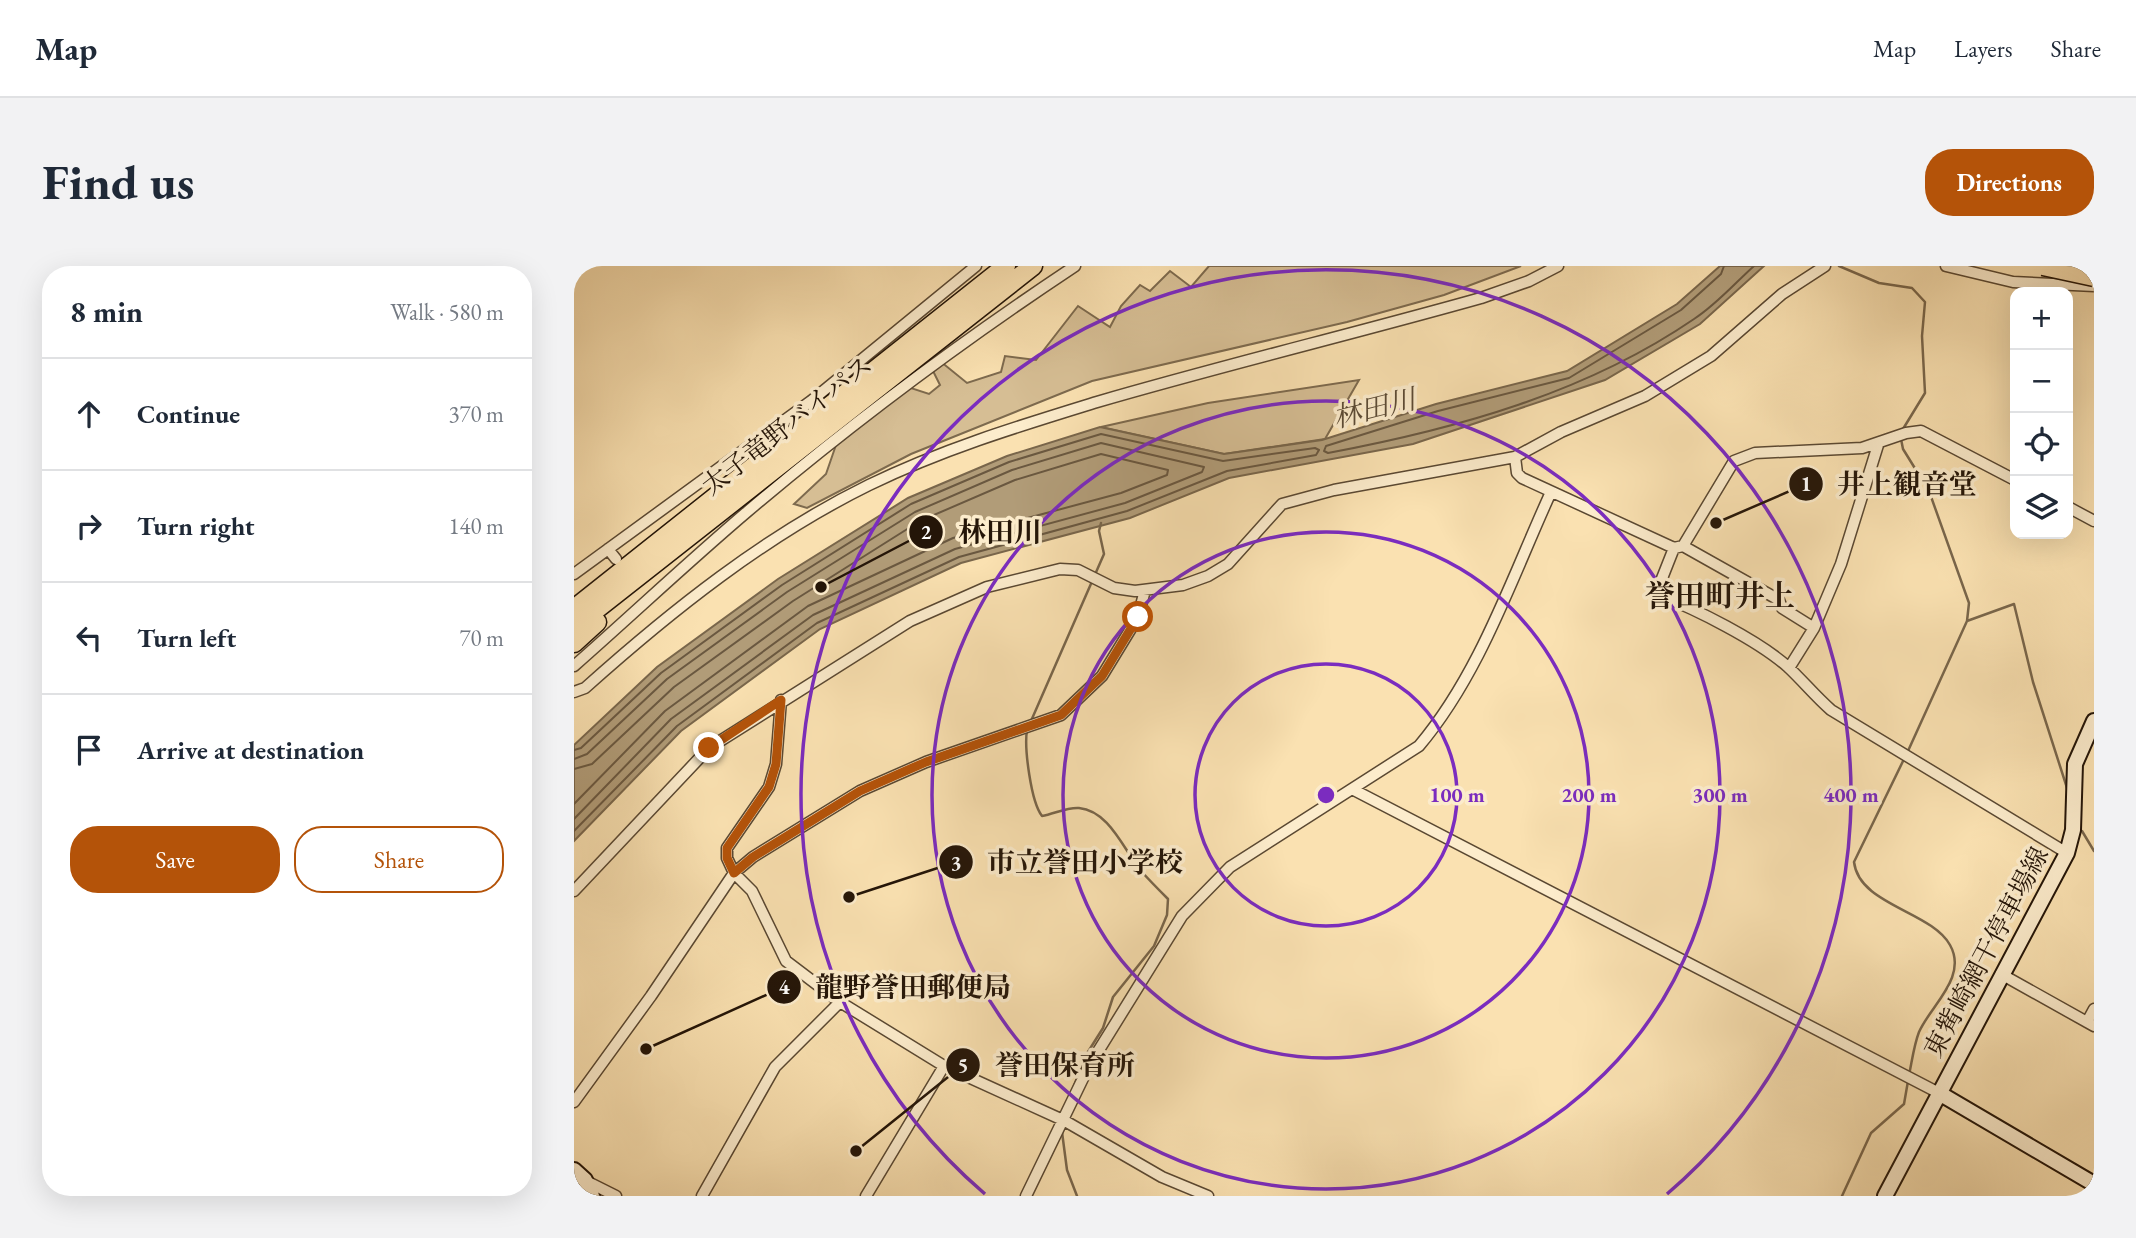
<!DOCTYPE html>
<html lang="en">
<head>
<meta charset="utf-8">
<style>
  :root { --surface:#fff; --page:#f2f2f3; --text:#1f2937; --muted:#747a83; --line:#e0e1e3; --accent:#b45309 }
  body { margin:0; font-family:"EB Garamond","Noto Serif JP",serif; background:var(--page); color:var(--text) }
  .controls { position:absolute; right:21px; top:21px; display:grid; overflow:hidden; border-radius:14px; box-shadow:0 7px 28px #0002 }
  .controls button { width:63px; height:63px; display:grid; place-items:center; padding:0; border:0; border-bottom:2px solid var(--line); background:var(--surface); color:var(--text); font:35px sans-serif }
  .stop { position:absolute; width:21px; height:21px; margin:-16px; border:5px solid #b45309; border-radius:50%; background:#fff }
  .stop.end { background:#b45309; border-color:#fff; box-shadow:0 2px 7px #0008 }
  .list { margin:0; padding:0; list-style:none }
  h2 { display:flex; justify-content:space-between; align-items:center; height:91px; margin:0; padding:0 28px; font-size:30px }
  h2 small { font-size:23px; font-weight:400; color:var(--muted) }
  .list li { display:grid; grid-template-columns:46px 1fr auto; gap:21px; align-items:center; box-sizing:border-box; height:112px; padding:0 28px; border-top:2px solid var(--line) }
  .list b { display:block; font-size:26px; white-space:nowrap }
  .list em { font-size:23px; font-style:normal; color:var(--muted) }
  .actions { display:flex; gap:14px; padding:21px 28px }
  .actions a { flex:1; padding:16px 0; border:2px solid var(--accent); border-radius:28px; text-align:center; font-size:24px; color:var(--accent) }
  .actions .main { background:var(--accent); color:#fff }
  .icon { flex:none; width:38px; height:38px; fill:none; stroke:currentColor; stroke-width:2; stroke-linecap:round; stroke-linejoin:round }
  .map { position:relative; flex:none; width:1520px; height:930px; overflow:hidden; border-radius:28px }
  header { display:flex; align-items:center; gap:42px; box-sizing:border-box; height:98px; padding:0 35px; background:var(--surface); border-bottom:2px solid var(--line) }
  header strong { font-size:33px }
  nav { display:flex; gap:38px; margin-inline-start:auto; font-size:24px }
  .intro { display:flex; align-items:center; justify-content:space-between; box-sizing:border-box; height:168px; padding:0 42px }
  h1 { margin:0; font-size:49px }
  .button { padding:18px 32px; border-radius:28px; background:var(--accent); color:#fff; font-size:24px; font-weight:700 }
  main { display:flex; gap:42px; padding:0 42px }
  aside { flex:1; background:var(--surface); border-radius:28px; box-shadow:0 7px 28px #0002 }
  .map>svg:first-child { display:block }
  .green { fill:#d6be94; stroke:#7d6a4e; stroke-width:2 }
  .water { fill:#b19c78; stroke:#79664b; stroke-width:2 }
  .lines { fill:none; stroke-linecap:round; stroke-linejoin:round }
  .shore { stroke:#6a5840; stroke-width:2 }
  .stream { stroke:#79664b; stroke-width:2.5 }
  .street-casing { stroke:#5a4832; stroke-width:13 }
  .secondary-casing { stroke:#241508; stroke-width:18 }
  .highway-casing { stroke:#241508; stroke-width:21 }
  .street { stroke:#fceccc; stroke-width:10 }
  .secondary { stroke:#fceccc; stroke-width:14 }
  .highway { stroke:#fae1b1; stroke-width:18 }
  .highway-bridge-casing { stroke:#241508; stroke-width:21; stroke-linecap:butt }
  .highway-bridge { stroke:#fae1b1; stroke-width:18 }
  .route { stroke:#b45309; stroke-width:9 }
  .ring { fill:none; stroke:#7b2cbf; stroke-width:3.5 }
  .labels { text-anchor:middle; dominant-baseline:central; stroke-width:7; stroke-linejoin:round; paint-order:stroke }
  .street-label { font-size:26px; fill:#241508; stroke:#fceccc }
  .water-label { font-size:28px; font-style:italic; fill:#5c4b35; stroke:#fceccc }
  .quarter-label { font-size:30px; font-weight:bold; fill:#241508; stroke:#fceccc }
  .centre { fill:#7b2cbf; stroke:#fceccc; stroke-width:3.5 }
  .ring-label { font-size:21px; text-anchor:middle; font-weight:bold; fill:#7b2cbf; stroke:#fceccc; stroke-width:7; stroke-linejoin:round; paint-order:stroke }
  .leader { fill:none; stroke:#241508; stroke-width:2.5 }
  .callout-dot { fill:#241508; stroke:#fceccc; stroke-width:2.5 }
  .mark-label { font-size:21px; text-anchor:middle; font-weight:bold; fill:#fff }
  .callout-label { font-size:28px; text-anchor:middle; font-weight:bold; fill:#241508; stroke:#fceccc; stroke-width:7; stroke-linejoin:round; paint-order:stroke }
</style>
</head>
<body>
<header>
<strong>Map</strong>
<nav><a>Map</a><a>Layers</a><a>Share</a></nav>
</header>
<div class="intro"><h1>Find us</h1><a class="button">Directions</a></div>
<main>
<aside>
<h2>8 min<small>Walk · 580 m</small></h2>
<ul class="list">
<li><svg class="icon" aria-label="ahead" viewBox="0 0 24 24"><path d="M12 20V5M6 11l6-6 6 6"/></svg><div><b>Continue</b></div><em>370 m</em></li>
<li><svg class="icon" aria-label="right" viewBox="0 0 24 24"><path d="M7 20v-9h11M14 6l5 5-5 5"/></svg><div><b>Turn right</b></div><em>140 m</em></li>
<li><svg class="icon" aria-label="left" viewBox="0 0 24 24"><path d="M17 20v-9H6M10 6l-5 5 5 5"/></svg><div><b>Turn left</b></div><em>70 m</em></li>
<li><svg class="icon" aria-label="arrive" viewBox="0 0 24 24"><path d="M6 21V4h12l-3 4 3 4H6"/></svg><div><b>Arrive at destination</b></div></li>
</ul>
<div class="actions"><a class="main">Save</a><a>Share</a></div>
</aside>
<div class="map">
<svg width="1520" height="930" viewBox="0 0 1520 930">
  <rect width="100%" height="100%" fill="#fae1b1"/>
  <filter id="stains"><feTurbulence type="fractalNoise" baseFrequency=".00286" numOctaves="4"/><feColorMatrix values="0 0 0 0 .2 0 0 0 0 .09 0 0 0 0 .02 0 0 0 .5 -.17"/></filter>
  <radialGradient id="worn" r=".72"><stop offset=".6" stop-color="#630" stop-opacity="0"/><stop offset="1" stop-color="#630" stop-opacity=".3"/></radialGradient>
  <path class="green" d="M635,0H947L870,29L773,56L518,115L337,188L233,242L220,238L252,208L262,179L334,121L355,128L366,119L358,103L366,95L393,117L427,106L431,90L462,94L504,40L536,61L547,40L566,19L576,25L596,5L617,21Z
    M785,114L751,173L650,188L527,161L634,137Z"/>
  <path class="water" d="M1146,0H1190L1126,58L1031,114L839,178L655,212L556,252L387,297L246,363L107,465L0,575V479L83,401L204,313L334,232L433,190L526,161L650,188L748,174L862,138L993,105L1103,38Z"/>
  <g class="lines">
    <path class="shore" d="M1150,0L1147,8L1107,44L995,112L864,145L752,180L750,185L754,187C882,163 1012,127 1120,53C1142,39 1161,17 1180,0
      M0,484L7,482L87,407L208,319L337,238L435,196L527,168L649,195L741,182L745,184L742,189L653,205L553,245L385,291L243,357L103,460L0,565
      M0,493L13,488L93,413L213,326L341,246L438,204L527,177L630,201L628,206L551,237L381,283L239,349L97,453L0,553
      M0,503L18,498L100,421L219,335L346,255L441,214L527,188L594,204L593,209L547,227L379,272L234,340L91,445L0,538"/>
    <path class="stream" d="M1265,0L1305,17L1338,22L1351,36L1348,70L1351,127L1329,163
      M1327,173L1329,183L1355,225L1395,337L1393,355L1334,485
      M1393,355L1440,338L1459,416L1494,525
      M457,455L530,288L525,265L527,257
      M453,464C450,482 457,536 468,550C480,548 493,541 505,542C536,545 550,585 568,606C576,615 585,624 594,633L593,649L580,680L539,731L529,762L512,789L500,820
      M1331,491L1280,596C1285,639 1357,645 1376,679C1394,711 1357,739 1345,766C1340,779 1338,795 1335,809
      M1508,565L1520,585
      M488,866L493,904L503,930
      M1268,930L1297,867L1330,838L1334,815"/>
    <g class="street-casing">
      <path id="street" d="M1372,0L1439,16L1520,20
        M941,191L943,207L948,212L1100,282L1109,280L1160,195L1181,187L1288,182L1332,167L1347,165L1441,214
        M1494,241L1520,255
        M1109,280L1205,334L1208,342L1240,362
        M1100,282L1083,325L1085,329C1122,343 1185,375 1214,401C1229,415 1241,430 1257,444L1493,587
        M34,283L42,293
        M0,308L237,135L402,0
        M0,400C58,349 115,295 174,245C278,157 388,75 501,0
        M1215,402L1240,362L1267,298L1304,179
        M0,426L11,422C97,345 191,270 295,219C369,183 445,160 523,136C650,99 779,68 907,32L955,15L984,0
        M207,434L202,498L195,521L153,582V592L160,607L178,625L212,695L266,736L370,800L491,855L588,911L634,930
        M778,523L1365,827
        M0,625L135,482L336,355L413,321L486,303L504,304L540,322L561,325L609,319L634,310L654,298L708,238L760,224L941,191L987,166L1071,130L1137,90L1208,28L1251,0
        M1427,708L1520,760
        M1513,756L1520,743
        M0,836L77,730L160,607L179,591L286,525L352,496L487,449L528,410L564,351L571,324
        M12,915L42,930
        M128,930L201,801L266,736
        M292,930L370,800
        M452,930L515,800L608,650L656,601L845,480C906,408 938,311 977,226"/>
    </g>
    <g class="secondary-casing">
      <path id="secondary" d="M1365,827L1520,918
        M0,904L11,914L18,930
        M1311,930L1493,587L1499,564L1501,498L1520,455"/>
    </g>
    <g class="highway-casing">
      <path id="highway" d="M0,343L432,0
        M0,361L459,0
        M0,377L23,356"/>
    </g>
    <use href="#street" class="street"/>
    <use href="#secondary" class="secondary"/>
    <use href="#highway" class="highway"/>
    <g class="highway-bridge-casing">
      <path id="highway-bridge" d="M1469,0L1520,11"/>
    </g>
    <use href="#highway-bridge" class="highway-bridge"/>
  </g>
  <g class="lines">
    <path class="route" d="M135,482L207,434L202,498L195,521L153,582V592L160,607L179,591L286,525L352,496L487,449L528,410L564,351"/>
  </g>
  <g class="ring">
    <circle cx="752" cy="529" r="131"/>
    <circle cx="752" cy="529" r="263"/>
    <circle cx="752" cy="529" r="394"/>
    <path d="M411 928A525 525 0 1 1 1093 928"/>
  </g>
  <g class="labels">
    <g class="street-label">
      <text transform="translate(213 159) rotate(-38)">太子竜野バイパス</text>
      <text transform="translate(1412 686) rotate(-62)">東觜崎網干停車場線</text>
    </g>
    <g class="water-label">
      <text transform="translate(800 142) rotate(-14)">林田川</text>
    </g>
    <g class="quarter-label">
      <text x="1146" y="329">誉田町井上</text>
    </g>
  </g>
  <circle cx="752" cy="529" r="10" class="centre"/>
  <g class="ring-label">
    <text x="883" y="536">100 m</text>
    <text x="1015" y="536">200 m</text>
    <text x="1146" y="536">300 m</text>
    <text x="1277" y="536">400 m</text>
  </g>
  <path class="leader" d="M1142 257L1232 218M247 321L352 266M275 631L382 596M72 783L210 721M282 885L389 799"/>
  <g class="callout-dot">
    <circle cx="1142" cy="257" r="7"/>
    <circle cx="247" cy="321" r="7"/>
    <circle cx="275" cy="631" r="7"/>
    <circle cx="72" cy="783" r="7"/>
    <circle cx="282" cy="885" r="7"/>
    <circle cx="1232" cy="218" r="18"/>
    <circle cx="352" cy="266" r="18"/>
    <circle cx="382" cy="596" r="18"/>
    <circle cx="210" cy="721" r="18"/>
    <circle cx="389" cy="799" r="18"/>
  </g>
  <g class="mark-label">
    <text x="1232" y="225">1</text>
    <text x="352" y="273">2</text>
    <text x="382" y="604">3</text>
    <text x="210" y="728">4</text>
    <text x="389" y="806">5</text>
  </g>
  <g class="callout-label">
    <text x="1333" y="228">井上観音堂</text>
    <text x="426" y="276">林田川</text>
    <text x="511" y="606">市立誉田小学校</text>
    <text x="339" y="731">龍野誉田郵便局</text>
    <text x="491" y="809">誉田保育所</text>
  </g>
  <rect width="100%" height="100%" filter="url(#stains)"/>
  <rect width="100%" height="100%" fill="url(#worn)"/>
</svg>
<div class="controls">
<button>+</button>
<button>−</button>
<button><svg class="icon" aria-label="locate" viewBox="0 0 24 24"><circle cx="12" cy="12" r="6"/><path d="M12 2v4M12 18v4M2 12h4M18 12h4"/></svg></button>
<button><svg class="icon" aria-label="layers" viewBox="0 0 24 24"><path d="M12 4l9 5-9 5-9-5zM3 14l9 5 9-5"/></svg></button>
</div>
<div class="stop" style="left:564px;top:351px"></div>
<div class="stop end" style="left:135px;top:482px"></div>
</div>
</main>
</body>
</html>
